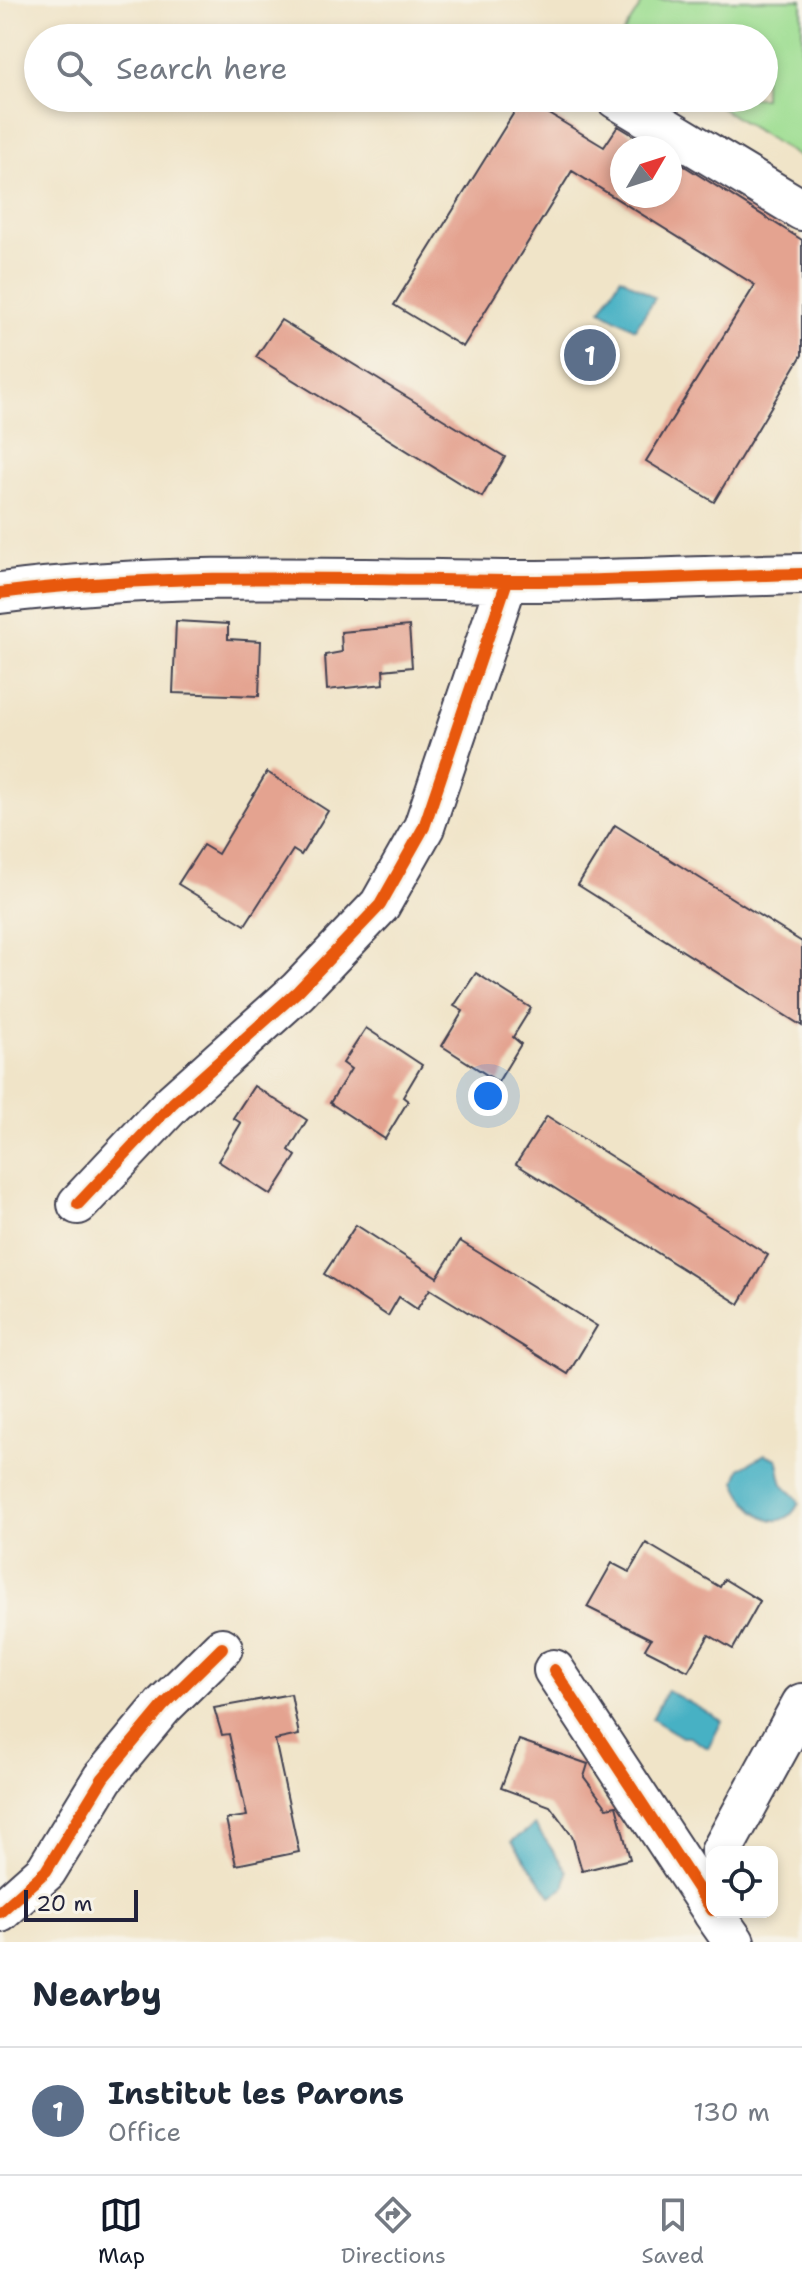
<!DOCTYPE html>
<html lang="en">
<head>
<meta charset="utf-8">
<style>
  :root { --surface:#fff; --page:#f2f2f3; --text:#1f2937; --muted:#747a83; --line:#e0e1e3; --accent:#111827 }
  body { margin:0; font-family:"Shantell Sans",sans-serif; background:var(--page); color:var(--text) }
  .controls { position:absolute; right:24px; bottom:24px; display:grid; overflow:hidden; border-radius:16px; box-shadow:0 4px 12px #0003 }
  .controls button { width:72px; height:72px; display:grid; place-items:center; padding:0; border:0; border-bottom:2px solid var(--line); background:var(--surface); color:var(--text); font:40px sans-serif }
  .compass { position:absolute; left:610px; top:136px; width:72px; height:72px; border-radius:50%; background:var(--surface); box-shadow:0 4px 12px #0003; rotate:51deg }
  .scale { position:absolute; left:24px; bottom:20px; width:114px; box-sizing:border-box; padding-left:8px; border:4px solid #22223b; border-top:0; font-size:22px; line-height:28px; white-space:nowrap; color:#22223b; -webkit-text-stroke:6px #f7f3e8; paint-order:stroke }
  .you { position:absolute; left:488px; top:1096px; width:28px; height:28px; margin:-20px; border:6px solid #fff; border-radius:50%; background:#1a73e8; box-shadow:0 0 0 12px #1a73e833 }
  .badge { display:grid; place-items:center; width:52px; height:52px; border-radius:50%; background:var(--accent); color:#fff; font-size:26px; font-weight:700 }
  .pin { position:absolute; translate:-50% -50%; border:4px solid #fff; box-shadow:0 2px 8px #0006 }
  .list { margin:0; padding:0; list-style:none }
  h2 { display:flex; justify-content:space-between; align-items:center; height:104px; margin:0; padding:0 32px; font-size:34px }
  h2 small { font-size:26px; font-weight:400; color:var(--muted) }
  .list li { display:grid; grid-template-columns:52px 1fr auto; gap:24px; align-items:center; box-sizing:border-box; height:128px; padding:0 32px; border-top:2px solid var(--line) }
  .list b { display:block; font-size:30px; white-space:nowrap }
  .list p { margin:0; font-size:26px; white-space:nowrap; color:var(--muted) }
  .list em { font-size:26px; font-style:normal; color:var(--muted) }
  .icon { flex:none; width:44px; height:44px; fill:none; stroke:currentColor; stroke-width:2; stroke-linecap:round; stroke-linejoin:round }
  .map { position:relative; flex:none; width:802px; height:1942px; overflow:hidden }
  .search { position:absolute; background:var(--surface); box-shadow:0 4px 12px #0003; left:24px; right:24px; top:24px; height:88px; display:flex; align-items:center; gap:20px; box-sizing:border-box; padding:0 28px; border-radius:44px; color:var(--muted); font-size:30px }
  .sheet { height:232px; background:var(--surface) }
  nav { display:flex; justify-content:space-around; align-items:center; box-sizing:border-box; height:112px; border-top:2px solid var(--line); background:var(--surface); font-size:22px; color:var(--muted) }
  nav a { display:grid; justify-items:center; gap:4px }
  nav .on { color:var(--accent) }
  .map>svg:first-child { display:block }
  .green { fill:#9fde93; stroke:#608067; stroke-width:2 }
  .water { fill:#46b1c4; stroke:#346a80; stroke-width:2 }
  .building { fill:#e4a390 }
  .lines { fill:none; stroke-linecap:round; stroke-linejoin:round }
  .minor-casing { stroke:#413f50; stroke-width:44 }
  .minor { stroke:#fff; stroke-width:40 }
  .cycleway-casing { stroke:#f7f3e8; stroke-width:17 }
  .cycleway { stroke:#e8590c; stroke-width:12 }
</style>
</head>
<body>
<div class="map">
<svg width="802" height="1942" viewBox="0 0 802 1942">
  <rect width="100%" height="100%" fill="#f7f3e8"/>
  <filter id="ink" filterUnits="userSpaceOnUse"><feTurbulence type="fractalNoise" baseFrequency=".0125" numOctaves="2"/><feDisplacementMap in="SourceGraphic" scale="16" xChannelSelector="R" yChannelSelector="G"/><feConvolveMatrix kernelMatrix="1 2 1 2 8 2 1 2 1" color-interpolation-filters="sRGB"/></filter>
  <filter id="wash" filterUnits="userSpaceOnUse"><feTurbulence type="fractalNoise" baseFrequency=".006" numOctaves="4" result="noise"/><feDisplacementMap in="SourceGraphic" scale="32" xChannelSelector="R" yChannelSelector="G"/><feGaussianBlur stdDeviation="1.8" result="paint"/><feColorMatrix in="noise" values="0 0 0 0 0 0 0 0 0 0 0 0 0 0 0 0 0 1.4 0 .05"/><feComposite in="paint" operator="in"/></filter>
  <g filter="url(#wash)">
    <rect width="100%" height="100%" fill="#f0e4c8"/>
    <path class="green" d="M644,0H802V159L705,98H764V38H620Z"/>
    <path class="water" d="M621,277L655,298L635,329L601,310Z
      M765,1454L777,1459C781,1468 779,1480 785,1487C791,1494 795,1493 799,1503C780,1541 745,1508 736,1481L741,1468Z
      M667,1690L722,1721L708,1748L689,1737H682L652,1719Z
      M535,1825L567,1871L565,1887L551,1896L512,1841Z"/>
    <g id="blocks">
      <path class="building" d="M523,98L604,147L618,126L654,148H622V196H670V157L802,240V355L714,502L646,461L755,285L572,171L463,347L394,305Z
        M281,320L505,457L482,497L256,357Z
        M176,621L228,624V639L261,641L259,696L173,693Z
        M409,626L412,667L383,670L384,684L327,690L325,655L342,652L341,632Z
        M267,772L328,811L301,855L293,850L245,925L178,884L203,845L218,854Z
        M615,825L802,942V1026L578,885Z
        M476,973L531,1008L513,1037L521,1044L498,1082L442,1046L463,1011L454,1006Z
        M366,1028L422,1065L403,1097L408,1101L385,1139L330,1103L351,1069L343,1063Z
        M254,1086L307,1120L289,1150L296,1156L271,1195L218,1161L241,1123L233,1118Z
        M547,1116L768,1255L739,1304L516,1164Z
        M356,1225L437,1277L460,1241L597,1326L568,1374L430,1289L417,1309L399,1297L388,1316L324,1274Z
        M646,1543L720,1587L724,1579L760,1601L733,1649L709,1635L688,1671L645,1649L651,1639L587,1607L612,1563L629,1572Z
        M291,1694L299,1735L275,1740L299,1852L236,1865L226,1819L247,1816L229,1734L222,1735L214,1708Z
        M519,1740L588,1764L584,1777L607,1808L616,1806L630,1859L582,1871L572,1836L550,1806L501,1788Z"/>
    </g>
  </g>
  <g filter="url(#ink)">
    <use href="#blocks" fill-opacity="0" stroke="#413f50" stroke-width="2"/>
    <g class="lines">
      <g class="minor-casing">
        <path id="minor" d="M616,98L802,210
          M0,593C167,572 336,579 504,581C603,582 703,576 802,574
          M78,1204L173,1103L298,991L380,905L424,827L507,581
          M554,1670L712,1910
          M721,1852L802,1704
          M0,1912L46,1871L103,1778L163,1706L222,1648
          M713,1912L734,1942"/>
      </g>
      <use href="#minor" class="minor"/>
      <g class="cycleway-casing">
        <path id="cycleway" d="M0,593C167,572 336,579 504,581C603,582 703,576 802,574
          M78,1204L173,1103L298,991L380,905L424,827L507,581
          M554,1670L712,1910
          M0,1912L46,1871L103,1778L163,1706L222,1648"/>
      </g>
      <use href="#cycleway" class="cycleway"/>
    </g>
  </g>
</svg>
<div class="controls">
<button><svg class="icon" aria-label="locate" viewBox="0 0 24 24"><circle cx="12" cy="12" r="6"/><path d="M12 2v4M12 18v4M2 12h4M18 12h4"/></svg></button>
</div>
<svg class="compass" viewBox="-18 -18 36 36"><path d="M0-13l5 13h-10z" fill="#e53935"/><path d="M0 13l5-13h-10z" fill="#747a83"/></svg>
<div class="scale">20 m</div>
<div class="you"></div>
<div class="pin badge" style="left:590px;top:355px;background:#5c6f8a">1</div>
<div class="search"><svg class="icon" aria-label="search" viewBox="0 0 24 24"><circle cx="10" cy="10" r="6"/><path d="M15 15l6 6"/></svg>Search here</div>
</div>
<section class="sheet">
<h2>Nearby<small></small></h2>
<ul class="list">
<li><span class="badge" style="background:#5c6f8a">1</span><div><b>Institut les Parons</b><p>Office</p></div><em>130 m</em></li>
</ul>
</section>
<nav>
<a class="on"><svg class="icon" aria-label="map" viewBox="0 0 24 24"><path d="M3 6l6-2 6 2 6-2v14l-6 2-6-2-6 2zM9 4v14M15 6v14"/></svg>Map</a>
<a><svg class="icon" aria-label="directions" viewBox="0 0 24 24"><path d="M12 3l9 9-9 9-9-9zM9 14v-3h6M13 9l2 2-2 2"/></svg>Directions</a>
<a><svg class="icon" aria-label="saved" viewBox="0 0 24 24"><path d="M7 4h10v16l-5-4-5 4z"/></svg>Saved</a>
</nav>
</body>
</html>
